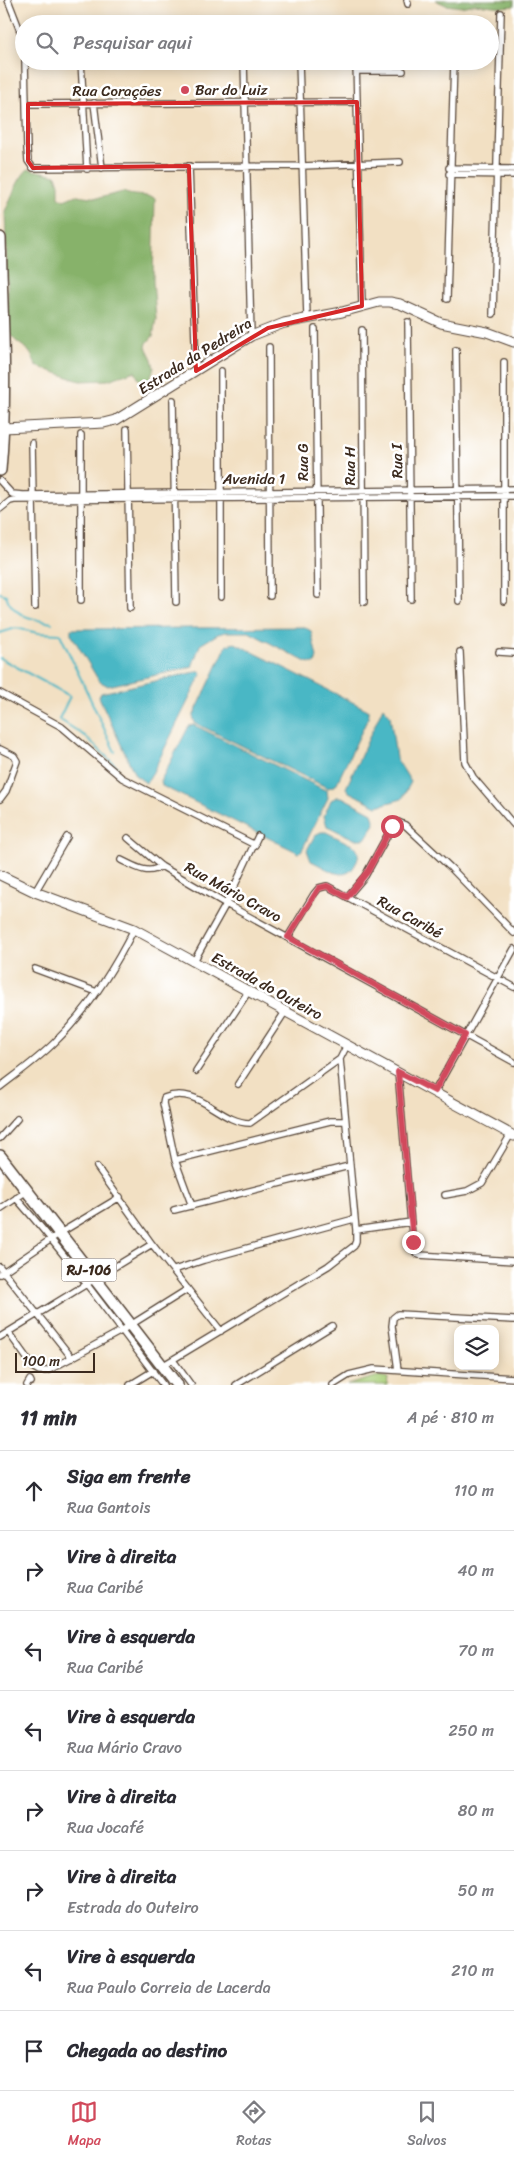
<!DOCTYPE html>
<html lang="pt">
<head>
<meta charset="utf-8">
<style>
  :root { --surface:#fff; --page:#f7f7f7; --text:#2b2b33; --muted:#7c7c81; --line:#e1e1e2; --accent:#d1495b }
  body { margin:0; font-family:Sriracha,sans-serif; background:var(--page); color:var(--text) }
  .controls { position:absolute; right:15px; bottom:15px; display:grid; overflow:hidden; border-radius:10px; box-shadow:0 2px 12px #0003 }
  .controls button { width:45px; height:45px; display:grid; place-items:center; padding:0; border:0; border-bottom:1px solid var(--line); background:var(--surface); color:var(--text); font:25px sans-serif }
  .scale { position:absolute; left:15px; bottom:12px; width:80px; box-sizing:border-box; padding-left:5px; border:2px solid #3b2a1e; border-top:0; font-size:14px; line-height:18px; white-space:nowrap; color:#3b2a1e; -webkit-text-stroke:4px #fff; paint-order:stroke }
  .stop { position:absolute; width:15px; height:15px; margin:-11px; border:4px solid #d1495b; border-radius:50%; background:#fff }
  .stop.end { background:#d1495b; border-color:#fff; box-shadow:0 1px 5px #0008 }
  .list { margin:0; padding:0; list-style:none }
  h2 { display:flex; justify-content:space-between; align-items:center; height:65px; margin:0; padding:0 20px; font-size:21px }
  h2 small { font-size:16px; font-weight:400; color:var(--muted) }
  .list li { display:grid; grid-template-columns:32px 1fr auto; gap:15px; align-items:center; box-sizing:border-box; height:80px; padding:0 20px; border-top:1px solid var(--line) }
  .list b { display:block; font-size:19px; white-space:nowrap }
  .list p { margin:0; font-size:16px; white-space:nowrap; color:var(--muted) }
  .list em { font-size:16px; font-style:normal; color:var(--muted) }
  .icon { flex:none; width:28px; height:28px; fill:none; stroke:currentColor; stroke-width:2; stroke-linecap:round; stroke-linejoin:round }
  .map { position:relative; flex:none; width:514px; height:1385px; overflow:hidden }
  .search { position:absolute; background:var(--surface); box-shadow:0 2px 12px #0003; left:15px; right:15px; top:15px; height:55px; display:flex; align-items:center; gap:12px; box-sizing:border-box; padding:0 18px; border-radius:28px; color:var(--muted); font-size:19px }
  .sheet { height:705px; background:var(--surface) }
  nav { display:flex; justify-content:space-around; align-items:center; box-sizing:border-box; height:70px; border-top:1px solid var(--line); background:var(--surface); font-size:14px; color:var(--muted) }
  nav a { display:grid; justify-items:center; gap:2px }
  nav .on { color:var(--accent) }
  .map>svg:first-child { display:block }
  .green { fill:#aad07b; stroke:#727d4c }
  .forest { fill:#87b26b; stroke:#616e44 }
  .water { fill:#4ab7c5; stroke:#427072 }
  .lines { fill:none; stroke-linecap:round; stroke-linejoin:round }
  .stream { stroke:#4ab7c5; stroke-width:2 }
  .street-casing { stroke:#564537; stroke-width:8 }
  .secondary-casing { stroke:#564537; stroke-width:11 }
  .highway-casing { stroke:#564537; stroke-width:14 }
  .street { stroke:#fff; stroke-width:5.5 }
  .secondary { stroke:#fff; stroke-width:9 }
  .highway { stroke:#fff; stroke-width:11 }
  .route { stroke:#d1495b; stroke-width:6 }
  .marked { fill:none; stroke:#d62828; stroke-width:4; stroke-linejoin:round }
  .poi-dot { fill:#d1495b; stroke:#fff; stroke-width:2 }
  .labels { text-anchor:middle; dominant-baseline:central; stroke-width:5; stroke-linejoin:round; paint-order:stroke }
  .shield { fill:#fff; stroke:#766a62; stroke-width:1 }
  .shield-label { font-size:14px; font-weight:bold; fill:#3b2a1e }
  .poi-label { font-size:15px; fill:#3b2a1e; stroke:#fff; text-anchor:start }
  .street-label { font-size:15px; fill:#3b2a1e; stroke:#fff }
</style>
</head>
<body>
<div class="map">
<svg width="514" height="1385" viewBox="0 0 514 1385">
  <rect width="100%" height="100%" fill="#fff"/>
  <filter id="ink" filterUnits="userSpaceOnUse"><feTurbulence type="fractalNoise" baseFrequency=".02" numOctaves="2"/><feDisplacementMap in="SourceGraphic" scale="10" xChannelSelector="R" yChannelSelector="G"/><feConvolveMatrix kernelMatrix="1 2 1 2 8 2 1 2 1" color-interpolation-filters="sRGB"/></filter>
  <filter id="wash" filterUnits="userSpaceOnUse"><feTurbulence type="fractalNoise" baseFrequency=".0096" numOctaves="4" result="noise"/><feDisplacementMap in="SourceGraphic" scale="20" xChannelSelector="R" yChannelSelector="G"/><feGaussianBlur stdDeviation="1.12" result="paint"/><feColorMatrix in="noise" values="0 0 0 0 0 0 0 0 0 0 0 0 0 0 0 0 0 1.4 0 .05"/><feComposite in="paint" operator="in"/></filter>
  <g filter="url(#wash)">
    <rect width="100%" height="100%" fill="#f2e0c3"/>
    <path class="green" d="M379,1376L388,1378L387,1385H347Z"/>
    <path class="forest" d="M435,0H514V6L502,7L475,4L461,7L446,5Z
      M28,169L56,175L59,184V197L64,200L76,195L99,198L123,192C133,197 144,194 155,198L153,281L156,319L153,336L147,343L146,347L152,359L154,368L149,381L144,384L138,378L135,371L108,380L80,381L36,366C28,342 21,350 9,333L5,211C14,195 15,182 28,169Z"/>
    <path class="water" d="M304,627L311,631L317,657L315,664L306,662L249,632H226L218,634L200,645L192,667L108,686L99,681L71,634V629Z
      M235,643L368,710V718L336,785L328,788L195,723L193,717L227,645Z
      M200,671L202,673L150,778L146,783L135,775L99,697L101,693Z
      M383,707L390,715L396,758L411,782L402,799L377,806L349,792L346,788Z
      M194,725L327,791L328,798L302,850L299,853L162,786L161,780L189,726Z
      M337,797H342L372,813L375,824L365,839H354L327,826L324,816L331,800Z
      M321,832H326L356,847C359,853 359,857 356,863C346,885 327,868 311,861L307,850L315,835Z"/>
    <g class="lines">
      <path class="stream" d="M0,593L6,595C12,616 32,619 52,623
        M0,633L16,628L38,633L60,634L115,752
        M0,658L70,696L59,719L85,736L117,767"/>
    </g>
  </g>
  <g filter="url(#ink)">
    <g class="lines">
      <g class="street-casing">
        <path id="street" d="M8,0L24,41
          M407,0L408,4
          M455,24V22
          M25,61L27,149L28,161L33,168L302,166L400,162
          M81,61L87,169
          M244,61L251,336
          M299,61L307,317
          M356,61L362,306
          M356,71H403
          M94,103L102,168
          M28,104L357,102
          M189,166L196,371
          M449,168L514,169
          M449,174L514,175
          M447,299L454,61
          M493,314L501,13
          M408,322L411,599
          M315,329L318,595
          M362,330L364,602
          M269,347L270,596
          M456,350L459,601
          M504,362V601
          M173,400L176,602
          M127,429L130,608
          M32,443L35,607
          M0,481L12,494L23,495L514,489
          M0,509L10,501L14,500L514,496
          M221,597V371
          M81,600V435
          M460,652L465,762L473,777L514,825
          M499,652L514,653
          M0,693L62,727L122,778L255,845
          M0,749L14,756L17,761L6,791L0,799
          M128,838L161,866L226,904L514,1062
          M121,860C134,866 148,876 161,866
          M35,892L67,837
          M347,897L365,876L392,827L398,822L405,825L451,868L514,933
          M288,937L314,894L319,888L327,886L514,987
          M194,961L226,904L258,836
          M35,969L97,992
          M196,1071L248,992
          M398,1072L413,1247L416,1253L419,1255L514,1261
          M238,1084L285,1012
          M0,1087C18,1073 38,1059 54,1043C88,1010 113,971 134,929
          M435,1091L514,949
          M345,1121H330L175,1160L163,1103L164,1098C199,1084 219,1123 250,1123L340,1059L347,1045
          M0,1138L17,1119
          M175,1160L192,1206
          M97,1167L152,1244L221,1331
          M445,1195L467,1191L482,1183L511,1134
          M16,1198C69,1258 115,1322 163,1385
          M0,1209L27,1191
          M174,1210L349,1166
          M356,1230L411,1222
          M0,1267L72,1358
          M174,1270L204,1260L354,1219
          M0,1274L60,1233L120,1197
          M8,1332L34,1368L39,1371H47L121,1331L188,1289
          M0,1337L152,1244
          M173,1360L191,1385
          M162,1366L328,1266L354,1246L356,1241V1230L340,1059
          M398,1370L392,1326L393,1318L398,1314L514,1320
          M27,1385L30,1380L31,1382
          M130,1385L153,1371
          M236,1385L332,1326
          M333,1385L349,1375L374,1369L514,1378"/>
      </g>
      <g class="secondary-casing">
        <path id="secondary" d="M4,428L104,423L116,420L251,336L284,323L342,312L379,302H390L400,304L441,323L487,332L514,342
          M0,875L35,892L134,929L514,1136"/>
      </g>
      <g class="highway-casing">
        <path id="highway" d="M0,238C2,316 7,392 0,470
          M0,1156L177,1385"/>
      </g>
      <use href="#street" class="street"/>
      <use href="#secondary" class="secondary"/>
      <use href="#highway" class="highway"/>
    </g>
  </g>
  <g class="lines" filter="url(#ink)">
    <path class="route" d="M392,826L368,871L347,897L327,886L319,888L288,937L465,1035L435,1091L398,1072L413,1242"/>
  </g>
  <path class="marked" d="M357,102L362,306L268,328L196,371L189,166L33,168L28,161V104Z"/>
  <circle class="poi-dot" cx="185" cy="90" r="5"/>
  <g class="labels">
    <rect class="shield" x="61.5" y="1258.5" width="55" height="23" rx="4"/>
    <g class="shield-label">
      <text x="89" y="1270">RJ-106</text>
    </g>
    <g class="poi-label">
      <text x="195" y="90">Bar do Luiz</text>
    </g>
    <g class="street-label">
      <text x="117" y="91">Rua Corações</text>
      <text transform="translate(195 356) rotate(-32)">Estrada da Pedreira</text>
      <text transform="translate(397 461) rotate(-91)">Rua I</text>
      <text transform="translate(303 462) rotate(-90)">Rua G</text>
      <text transform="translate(350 466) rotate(-90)">Rua H</text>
      <text x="254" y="479">Avenida 1</text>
      <text transform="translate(233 892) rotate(29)">Rua Mário Cravo</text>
      <text transform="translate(410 917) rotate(29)">Rua Caribé</text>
      <text transform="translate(267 986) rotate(29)">Estrada do Outeiro</text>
    </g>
  </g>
</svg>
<div class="controls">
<button><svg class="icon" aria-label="layers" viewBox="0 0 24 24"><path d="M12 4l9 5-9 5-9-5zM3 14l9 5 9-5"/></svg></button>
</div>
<div class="scale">100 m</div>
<div class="stop" style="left:392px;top:826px"></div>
<div class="stop end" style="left:413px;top:1242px"></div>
<div class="search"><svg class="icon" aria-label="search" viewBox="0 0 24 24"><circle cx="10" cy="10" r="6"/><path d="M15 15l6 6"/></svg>Pesquisar aqui</div>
</div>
<section class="sheet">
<h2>11 min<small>A pé · 810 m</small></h2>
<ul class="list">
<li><svg class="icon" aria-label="ahead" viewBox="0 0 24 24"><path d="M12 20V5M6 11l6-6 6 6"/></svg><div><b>Siga em frente</b><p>Rua Gantois</p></div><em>110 m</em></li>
<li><svg class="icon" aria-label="right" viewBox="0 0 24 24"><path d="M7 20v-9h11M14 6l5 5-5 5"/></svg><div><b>Vire à direita</b><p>Rua Caribé</p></div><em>40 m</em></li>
<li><svg class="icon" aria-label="left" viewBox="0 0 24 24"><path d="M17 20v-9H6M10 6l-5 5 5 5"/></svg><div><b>Vire à esquerda</b><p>Rua Caribé</p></div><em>70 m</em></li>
<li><svg class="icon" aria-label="left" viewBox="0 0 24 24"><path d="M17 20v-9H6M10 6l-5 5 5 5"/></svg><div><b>Vire à esquerda</b><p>Rua Mário Cravo</p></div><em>250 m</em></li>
<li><svg class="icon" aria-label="right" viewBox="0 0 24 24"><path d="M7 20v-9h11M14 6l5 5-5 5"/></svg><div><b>Vire à direita</b><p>Rua Jocafé</p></div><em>80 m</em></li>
<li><svg class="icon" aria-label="right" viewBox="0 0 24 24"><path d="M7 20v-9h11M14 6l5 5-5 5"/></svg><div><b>Vire à direita</b><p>Estrada do Outeiro</p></div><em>50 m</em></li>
<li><svg class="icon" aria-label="left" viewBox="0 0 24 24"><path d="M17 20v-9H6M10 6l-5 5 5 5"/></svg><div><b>Vire à esquerda</b><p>Rua Paulo Correia de Lacerda</p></div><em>210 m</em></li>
<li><svg class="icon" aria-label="arrive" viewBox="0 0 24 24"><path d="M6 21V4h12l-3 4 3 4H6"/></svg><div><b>Chegada ao destino</b></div></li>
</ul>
</section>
<nav>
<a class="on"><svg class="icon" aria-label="map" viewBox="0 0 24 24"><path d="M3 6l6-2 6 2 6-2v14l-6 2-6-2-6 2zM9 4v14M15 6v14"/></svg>Mapa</a>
<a><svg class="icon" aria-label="directions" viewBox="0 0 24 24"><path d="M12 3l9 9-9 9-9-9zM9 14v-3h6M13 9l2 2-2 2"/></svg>Rotas</a>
<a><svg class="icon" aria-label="saved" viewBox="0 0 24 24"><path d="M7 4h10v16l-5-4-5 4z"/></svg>Salvos</a>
</nav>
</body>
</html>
